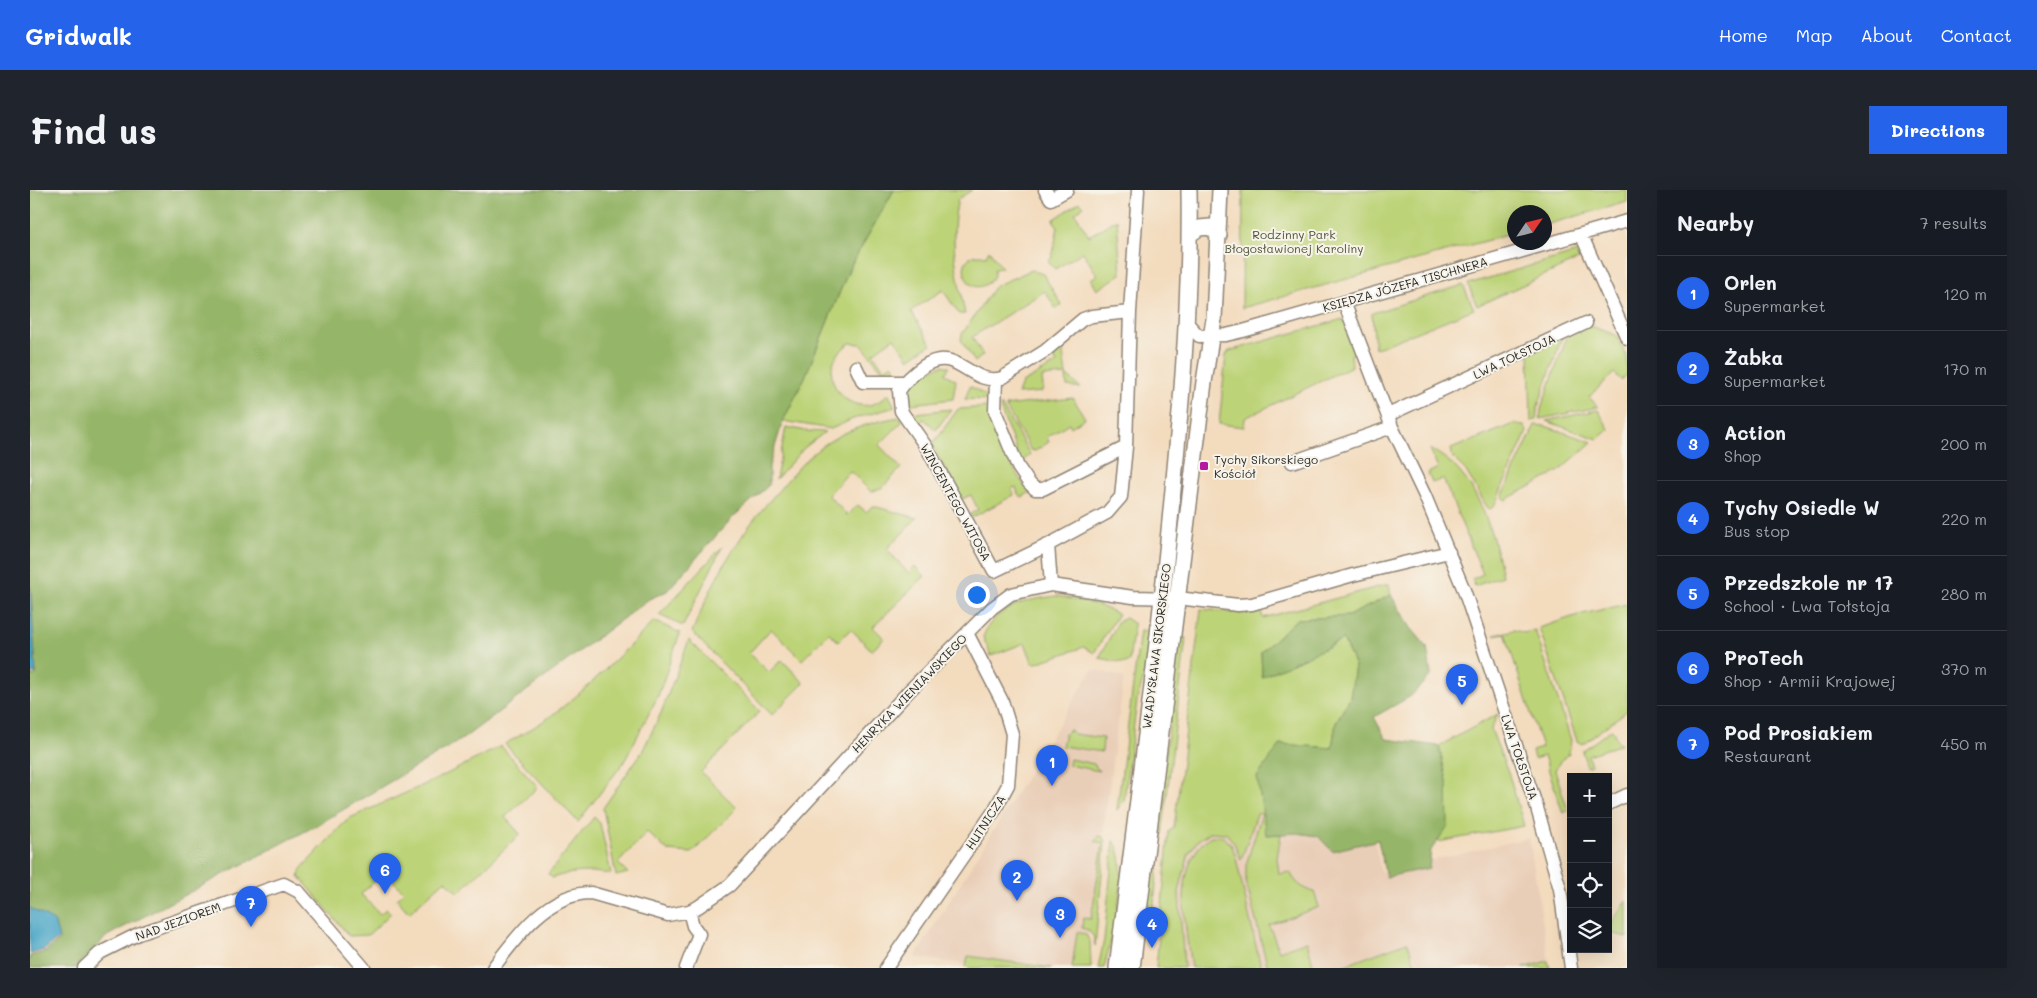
<!DOCTYPE html>
<html lang="en">
<head>
<meta charset="utf-8">
<style>
  :root { --surface:#171b24; --page:#20242c; --text:#f1f3f6; --muted:#9ea1a6; --line:#363941; --accent:#2563eb }
  body { margin:0; font-family:Mali,sans-serif; background:var(--page); color:var(--text) }
  .controls { position:absolute; right:15px; bottom:15px; display:grid; overflow:hidden; border-radius:0px; box-shadow:0 5px 20px #0002 }
  .controls button { width:45px; height:45px; display:grid; place-items:center; padding:0; border:0; border-bottom:1px solid var(--line); background:var(--surface); color:var(--text); font:25px sans-serif }
  .compass { position:absolute; left:1477px; top:15px; width:45px; height:45px; border-radius:50%; background:var(--surface); box-shadow:0 5px 20px #0002; rotate:55deg }
  .you { position:absolute; left:946px; top:404px; width:18px; height:18px; margin:-12px; border:4px solid #fff; border-radius:50%; background:#1a73e8; box-shadow:0 0 0 8px #1a73e833 }
  .badge { display:grid; place-items:center; width:32px; height:32px; border-radius:50%; background:var(--accent); color:#fff; font-size:16px; font-weight:700 }
  .pin { position:absolute; translate:-50% -41px; filter:drop-shadow(0 1px 2px #0008) }
  .pin::after { content:''; position:absolute; top:26px; width:18px; height:15px; background:inherit; clip-path:polygon(0 0,100% 0,50% 100%) }
  .list { margin:0; padding:0; list-style:none }
  h2 { display:flex; justify-content:space-between; align-items:center; height:65px; margin:0; padding:0 20px; font-size:21px }
  h2 small { font-size:16px; font-weight:400; color:var(--muted) }
  .list li { display:grid; grid-template-columns:32px 1fr auto; gap:15px; align-items:center; box-sizing:border-box; height:75px; padding:0 20px; border-top:1px solid var(--line) }
  .list b { display:block; font-size:19px; white-space:nowrap }
  .list p { margin:0; font-size:16px; white-space:nowrap; color:var(--muted) }
  .list em { font-size:16px; font-style:normal; color:var(--muted) }
  .icon { flex:none; width:28px; height:28px; fill:none; stroke:currentColor; stroke-width:2; stroke-linecap:round; stroke-linejoin:round }
  .map { position:relative; flex:none; width:1597px; height:778px; overflow:hidden; border-radius:0px }
  header { display:flex; align-items:center; gap:30px; box-sizing:border-box; height:70px; padding:0 25px; background:var(--accent); color:#fff }
  header strong { font-size:24px }
  nav { display:flex; gap:28px; margin-inline-start:auto; font-size:18px }
  .intro { display:flex; align-items:center; justify-content:space-between; box-sizing:border-box; height:120px; padding:0 30px }
  h1 { margin:0; font-size:35px }
  .button { padding:12px 22px; border-radius:0px; background:var(--accent); color:#fff; font-size:18px; font-weight:700 }
  main { display:flex; gap:30px; padding:0 30px }
  aside { flex:1; background:var(--surface); border-radius:0px; box-shadow:0 5px 20px #0002 }
  .map>svg:first-child { display:block }
  .built { fill:#e9ceb7 }
  .green { fill:#bcd377; stroke:#747f51 }
  .forest { fill:#95b568; stroke:#60704a }
  .water { fill:#49a6c8; stroke:#3a687a }
  .lines { fill:none; stroke-linecap:round; stroke-linejoin:round }
  .minor-casing { stroke:#8f8374; stroke-width:15 }
  .tertiary-casing { stroke:#8f8374; stroke-width:18 }
  .minor { stroke:#fff; stroke-width:12 }
  .tertiary { stroke:#fff; stroke-width:15 }
  .poi-dot { fill:#b5179e; stroke:#f7f3e8; stroke-width:2 }
  .labels { text-anchor:middle; dominant-baseline:central; stroke-width:4; stroke-linejoin:round; paint-order:stroke }
  .park-label { font-size:12px; fill:#4f553e; stroke:#f7f3e8 }
  .street-label { font-size:12px; fill:#2b2b2b; stroke:#f7f3e8 }
  .poi-label { font-size:12px; fill:#2b2b2b; stroke:#f7f3e8; text-anchor:start }
</style>
</head>
<body>
<header>
<strong>Gridwalk</strong>
<nav><a>Home</a><a>Map</a><a>About</a><a>Contact</a></nav>
</header>
<div class="intro"><h1>Find us</h1><a class="button">Directions</a></div>
<main>
<div class="map">
<svg width="1597" height="778" viewBox="0 0 1597 778">
  <rect width="100%" height="100%" fill="#f7f3e8"/>
  <filter id="ink" filterUnits="userSpaceOnUse"><feTurbulence type="fractalNoise" baseFrequency=".02" numOctaves="2"/><feDisplacementMap in="SourceGraphic" scale="10" xChannelSelector="R" yChannelSelector="G"/><feConvolveMatrix kernelMatrix="1 2 1 2 8 2 1 2 1" color-interpolation-filters="sRGB"/></filter>
  <filter id="wash" filterUnits="userSpaceOnUse"><feTurbulence type="fractalNoise" baseFrequency=".0096" numOctaves="4" result="noise"/><feDisplacementMap in="SourceGraphic" scale="20" xChannelSelector="R" yChannelSelector="G"/><feGaussianBlur stdDeviation="1.12" result="paint"/><feColorMatrix in="noise" values="0 0 0 0 0 0 0 0 0 0 0 0 0 0 0 0 0 1.4 0 .05"/><feComposite in="paint" operator="in"/></filter>
  <g filter="url(#wash)">
    <rect width="100%" height="100%" fill="#f3dbbe"/>
    <path class="built" d="M1063,479L1094,488L1054,778H959L885,767Z
      M1335,606L1351,682L1499,648L1520,778H1130L1144,638Z"/>
    <path class="green" d="M864,0H942L928,9C919,48 927,85 935,124H929L913,100L881,121L901,154L879,169L864,148L843,163L854,179L862,174L869,183L857,191L850,182L852,180L831,154L820,153C772,186 830,240 858,203L865,217L823,229L801,239L753,231L775,187L820,77Z
      M1213,0H1597V12L1515,35L1514,22H1484V43L1212,118Z
      M1050,12L1054,16L1045,23L1059,46L1087,29L1091,84L1067,100L1061,89L1067,85L1053,62L1025,79L1018,72L1022,67L1028,37L1023,30Z
      M959,60L972,78L964,79C965,85 963,90 958,93C933,111 921,57 956,66Z
      M1551,61L1554,67L1447,116L1438,94Z
      M1001,80L1013,84L1032,115L1026,119L1015,101L942,147L953,165L945,172L931,150L932,144L965,96Z
      M1433,95L1444,119L1345,159L1342,123Z
      M1313,129L1327,161L1321,165L1322,176L1215,228L1214,237L1189,234L1196,165L1199,161Z
      M1557,135L1586,145L1597,167V185L1591,190L1584,183L1559,207L1568,217L1510,229L1511,219L1538,144Z
      M1532,147L1507,219V230L1501,231L1499,162Z
      M1032,155L1036,185L1051,198L1037,196L1036,185L1012,187L1013,198L1012,202L988,204L992,193L1027,173L1021,165Z
      M913,175L919,177L915,184L926,190L923,209L873,215C872,196 897,180 913,175Z
      M940,196L963,210L935,209Z
      M1043,208L1055,228L1041,237L1039,233L1017,247L1019,252L1005,261L1001,260L975,216Z
      M971,215L1000,264L991,273L970,218Z
      M960,217C970,246 979,281 1001,302L992,307L988,304L986,297L981,299L984,305L941,328L940,324L948,320L941,305L932,309L902,255L928,219Z
      M921,219L906,240L894,229L885,236L878,224Z
      M1568,220L1579,239L1568,249L1516,231Z
      M870,227L872,232L849,255L871,278L853,297L841,302L820,281L798,305L817,325L828,315L836,322L843,316L887,328L857,359L878,383L885,376L895,386L843,437L854,448L842,461L821,439L808,451L799,443L772,470L741,439L719,463L739,482L752,470L774,493L742,525L662,442C675,412 688,381 707,354C719,334 734,317 749,300C765,281 783,260 805,248C822,238 850,230 870,227Z
      M1484,234L1494,235L1497,242L1464,316L1460,319L1457,317L1436,281L1423,268L1421,259Z
      M1505,235L1515,236L1562,252L1528,282L1475,310L1472,307Z
      M756,237L776,241L795,242L774,258L746,289Z
      M1400,259C1447,282 1462,339 1472,386L1445,396L1442,389L1453,384L1413,289L1402,293L1398,283L1408,278Z
      M692,357L653,436L629,425Z
      M1359,394L1361,405L1318,426L1267,429L1231,462L1232,487L1314,449L1325,476L1320,508L1306,532L1302,558L1251,554L1236,645L1251,644L1247,668L1249,684L1260,682C1265,693 1272,698 1284,702L1289,717L1239,735L1249,761L1277,751L1284,778H1238L1216,692V675L1232,623L1227,624L1211,670L1204,653L1196,643L1181,642L1168,650L1159,663L1153,685L1149,702L1154,778H1126L1139,641L1144,638L1171,419L1211,423L1230,418L1233,428Z
      M1028,406L1068,415L1088,424L1064,463L1054,457L1003,474L995,453L961,466L953,447C964,416 998,409 1028,406Z
      M1597,414V521L1552,554L1547,551L1509,438L1548,425Z
      M1095,428L1104,434L1099,472L1095,473L1069,468L1088,432Z
      M624,431L650,443L628,506L594,572L548,632L475,554C487,547 500,540 512,532C553,505 590,465 624,431Z
      M1484,440L1494,443L1505,440L1541,550L1539,564L1531,570L1525,580L1538,621L1533,623L1514,566L1504,569L1502,561L1512,558L1475,443L1464,445Z
      M1110,441H1121L1118,473L1107,510L1094,610L1087,620Z
      M1150,447L1156,448L1121,736L1118,707Z
      M659,450L730,521L671,582L707,618L662,663L638,661L617,642L588,673L598,683L586,686L573,618L612,562L631,523Z
      M1468,524L1461,539L1480,588L1494,636L1408,652L1417,591L1409,556Z
      M1040,539L1044,544L1073,548L1072,562L1032,556L1035,544Z
      M1582,539L1588,552H1590L1591,554L1558,565L1561,575L1557,577L1552,561Z
      M471,556L508,597L475,627L490,644L428,703L415,690L379,723L367,709L374,702L354,682L331,704L350,724L356,719L361,723L338,745L319,746L269,686L271,679L311,636L320,628L409,588Z
      M1040,569L1064,574L1069,581L1039,575Z
      M564,627L570,633L581,684C561,681 542,681 522,688L518,684Z
      M1069,646L1073,647L1075,652L1065,756C1065,747 1061,740 1052,738L1053,728L1061,729L1073,653L1065,651Z
      M1181,646H1192L1201,654L1205,664L1231,778H1161C1156,736 1141,674 1181,646Z
      M1084,650C1102,678 1082,746 1074,778H1069V773L1074,750Z
      M1597,711V747L1580,743L1581,733Z
      M1047,742L1055,744L1060,751L1061,778H1042Z
      M1377,752L1386,775L1372,778H1308Z
      M938,766L1021,778H939L936,777Z
      M1518,771L1520,778H1493Z"/>
    <path class="forest" d="M0,0H864L820,77L775,187L753,231L739,276V295L702,328L637,401L619,409L434,548L289,634L77,746L46,778H0V766L15,762L29,750L25,733L0,719V486L6,485L0,383Z
      M1361,405L1381,438L1397,457L1401,485L1381,506L1344,527L1356,549L1409,556L1417,591L1418,636L1401,660L1399,678L1356,687L1348,650L1302,661L1288,646L1267,643L1236,645L1227,587L1251,554L1302,558L1306,532L1320,508L1325,476L1313,450L1232,487L1231,462L1267,429L1318,426Z"/>
    <path class="water" d="M0,397L6,483L0,484Z
      M0,718L24,731L29,748L14,760L0,764Z"/>
  </g>
  <g filter="url(#ink)">
    <g class="lines">
      <g class="minor-casing">
        <path id="minor" d="M1015,0L1021,9L1037,0
          M1551,44L1597,148
          M1314,112L1362,237L1395,306L1434,400L1507,618L1530,699L1541,778
          M1157,133L1169,146L1196,145L1213,141L1597,31
          M826,177L833,192H876
          M966,190L965,221L988,277L999,293L1005,299H1013L1096,257
          M1358,225L1556,133
          M1262,272L1362,237
          M1018,355L964,381L897,258L871,221L869,201C875,191 884,183 894,176C927,154 940,197 972,188L1015,161L1053,129L1062,126L1100,122
          M1021,395L1018,355L1077,323L1091,307L1096,257L1100,122L1108,0
          M1578,614L1597,605
          M54,778L70,763L108,744L254,694L269,702L334,778
          M463,778C487,746 518,703 561,703L638,725L659,721L668,717L700,695L879,501L962,418L981,404L1021,395L1103,407L1147,408L1208,415L1222,414L1323,385L1419,362
          M656,778L669,744L663,736L659,721
          M856,778L964,621L978,595L982,544L972,511L937,443"/>
      </g>
      <g class="tertiary-casing">
        <path id="tertiary" d="M1159,45L1169,38L1180,37L1189,45
          M1087,778C1104,639 1123,500 1137,361C1149,241 1161,121 1159,0
          M1102,778L1174,192L1184,129L1190,0"/>
      </g>
      <use href="#minor" class="minor"/>
      <use href="#tertiary" class="tertiary"/>
    </g>
  </g>
  <rect class="poi-dot" x="1169" y="271" width="10" height="10" rx="2.5"/>
  <g class="labels">
    <g class="park-label">
      <text x="1264" y="44">Rodzinny Park<tspan x="1264" dy="14">Błogosławionej Karoliny</tspan></text>
    </g>
    <g class="street-label">
      <text transform="translate(1375 94) rotate(-16)">KSIĘDZA JÓZEFA TISCHNERA</text>
      <text transform="translate(1484 166) rotate(-25)">LWA TOŁSTOJA</text>
      <text transform="translate(926 312) rotate(61)">WINCENTEGO WITOSA</text>
      <text transform="translate(1126 456) rotate(-83)">WŁADYSŁAWA SIKORSKIEGO</text>
      <text transform="translate(879 503) rotate(-46)">HENRYKA WIENIAWSKIEGO</text>
      <text transform="translate(1490 567) rotate(71)">LWA TOŁSTOJA</text>
      <text transform="translate(955 632) rotate(-57)">HUTNICZA</text>
      <text transform="translate(148 731) rotate(-20)">NAD JEZIOREM</text>
    </g>
    <g class="poi-label">
      <text x="1184" y="269">Tychy Sikorskiego<tspan x="1184" dy="14">Kościół</tspan></text>
    </g>
  </g>
</svg>
<div class="controls">
<button>+</button>
<button>−</button>
<button><svg class="icon" aria-label="locate" viewBox="0 0 24 24"><circle cx="12" cy="12" r="6"/><path d="M12 2v4M12 18v4M2 12h4M18 12h4"/></svg></button>
<button><svg class="icon" aria-label="layers" viewBox="0 0 24 24"><path d="M12 4l9 5-9 5-9-5zM3 14l9 5 9-5"/></svg></button>
</div>
<svg class="compass" viewBox="-18 -18 36 36"><path d="M0-13l5 13h-10z" fill="#e53935"/><path d="M0 13l5-13h-10z" fill="#9ea1a6"/></svg>
<div class="you"></div>
<div class="pin badge" style="left:1022px;top:596px">1</div>
<div class="pin badge" style="left:987px;top:711px">2</div>
<div class="pin badge" style="left:1030px;top:748px">3</div>
<div class="pin badge" style="left:1122px;top:758px">4</div>
<div class="pin badge" style="left:1432px;top:515px">5</div>
<div class="pin badge" style="left:355px;top:704px">6</div>
<div class="pin badge" style="left:221px;top:737px">7</div>
</div>
<aside>
<h2>Nearby<small>7 results</small></h2>
<ul class="list">
<li><span class="badge">1</span><div><b>Orlen</b><p>Supermarket</p></div><em>120 m</em></li>
<li><span class="badge">2</span><div><b>Żabka</b><p>Supermarket</p></div><em>170 m</em></li>
<li><span class="badge">3</span><div><b>Action</b><p>Shop</p></div><em>200 m</em></li>
<li><span class="badge">4</span><div><b>Tychy Osiedle W</b><p>Bus stop</p></div><em>220 m</em></li>
<li><span class="badge">5</span><div><b>Przedszkole nr 17</b><p>School · Lwa Tołstoja</p></div><em>280 m</em></li>
<li><span class="badge">6</span><div><b>ProTech</b><p>Shop · Armii Krajowej</p></div><em>370 m</em></li>
<li><span class="badge">7</span><div><b>Pod Prosiakiem</b><p>Restaurant</p></div><em>450 m</em></li>
</ul>
</aside>
</main>
</body>
</html>
